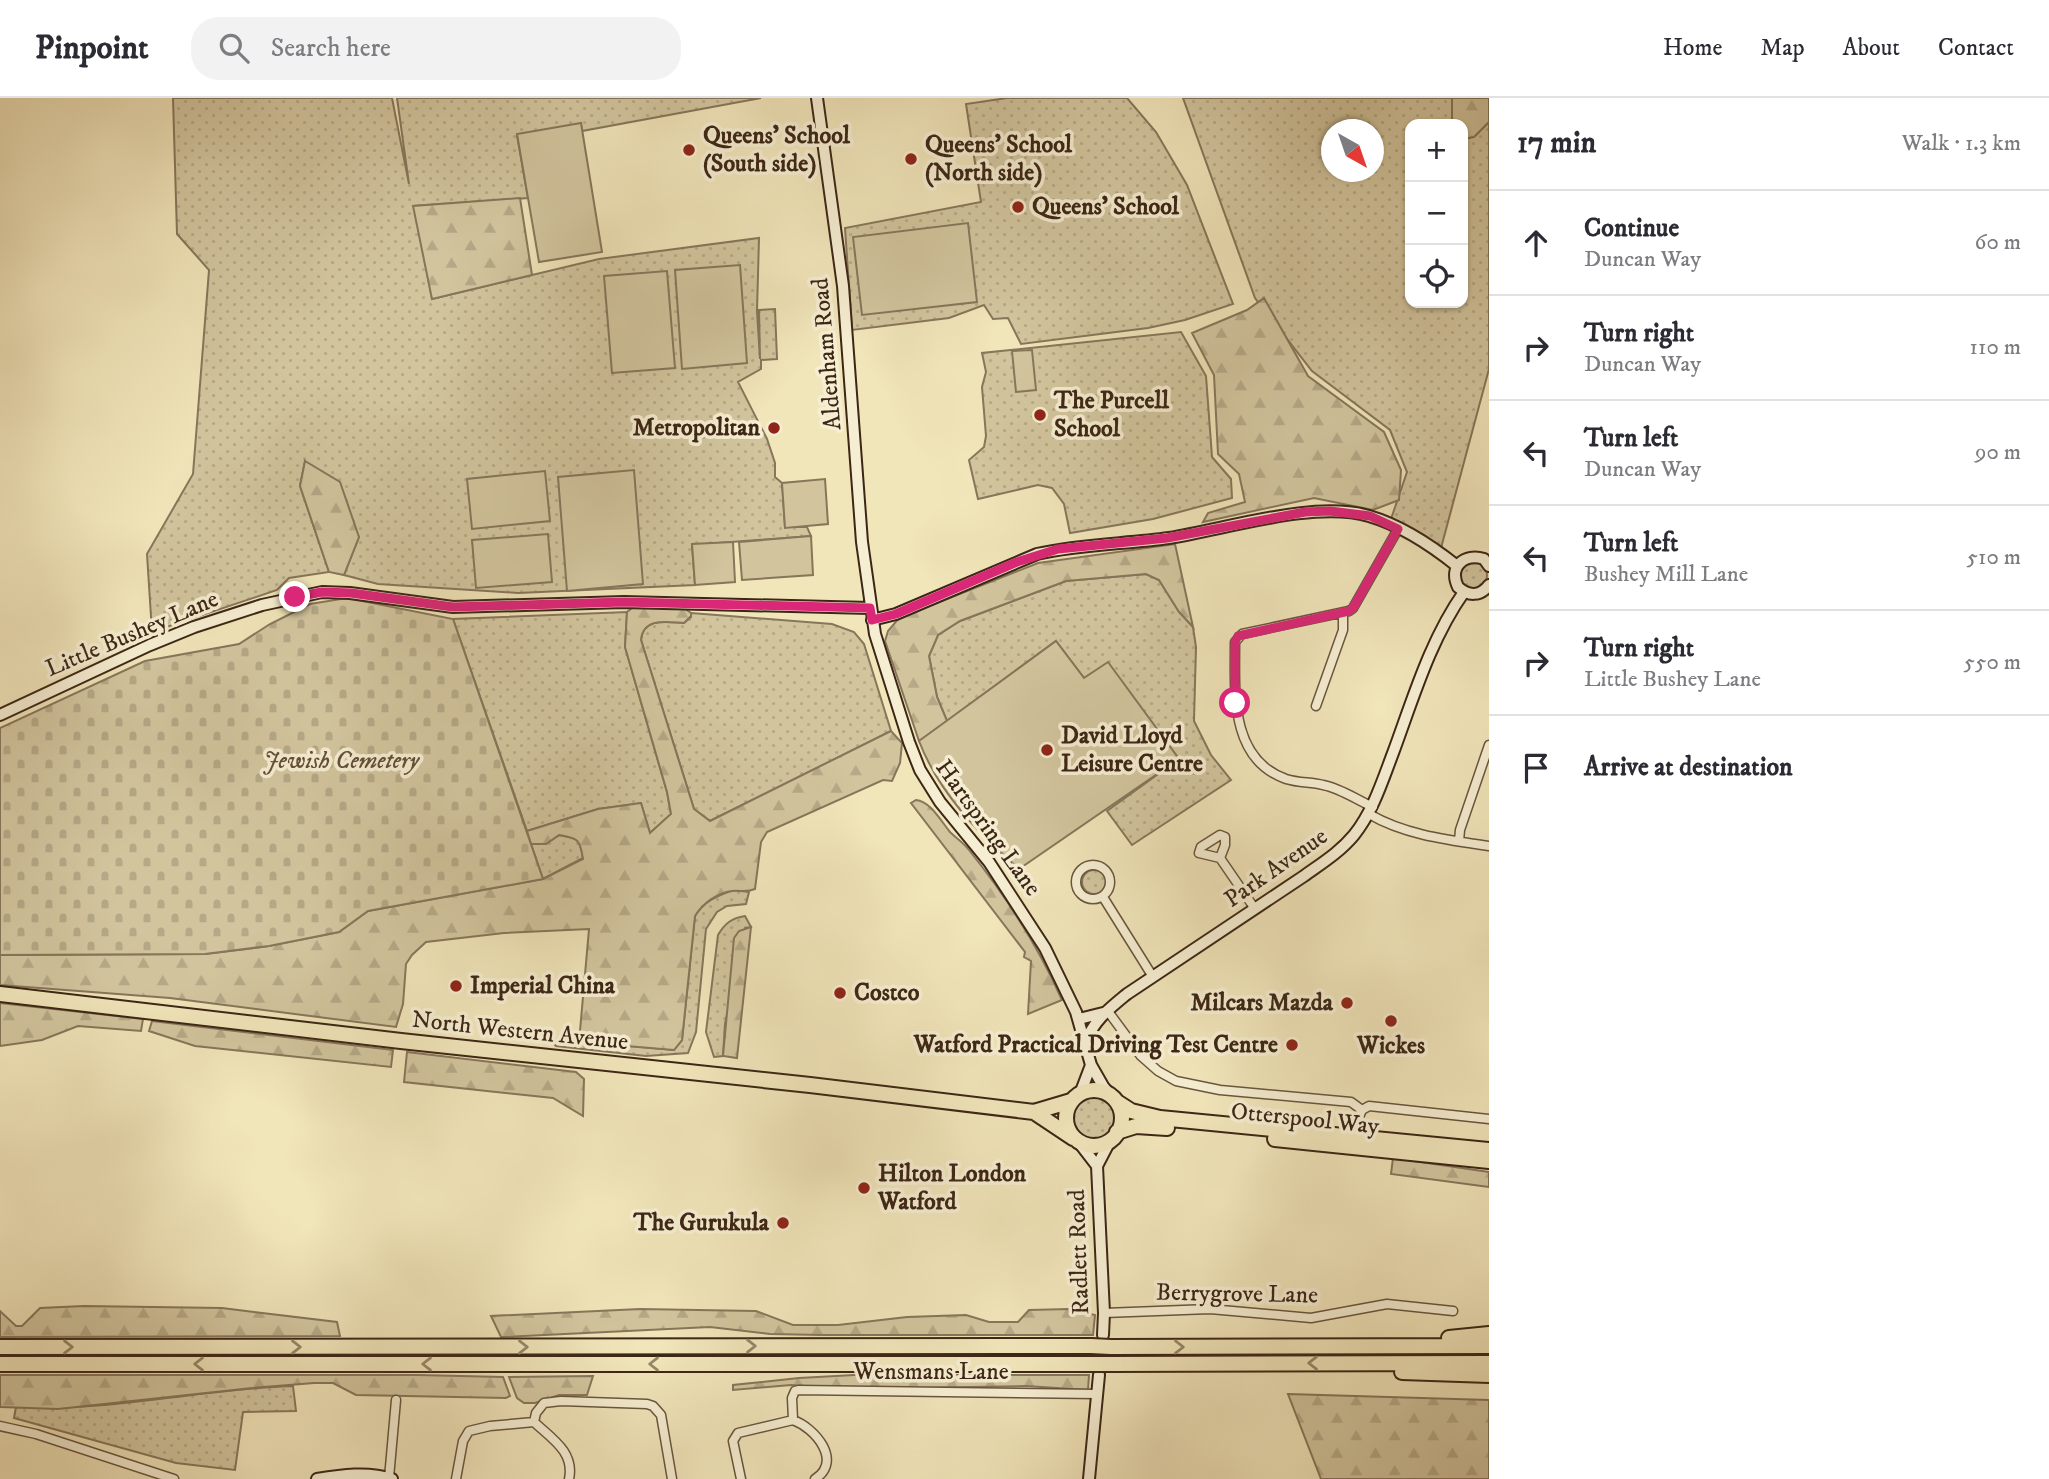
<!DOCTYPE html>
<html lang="en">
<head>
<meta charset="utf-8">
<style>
  :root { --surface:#fff; --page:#f2f2f3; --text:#2b2b33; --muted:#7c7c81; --line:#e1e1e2 }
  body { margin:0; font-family:"IM FELL DW Pica",serif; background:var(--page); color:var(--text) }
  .controls { position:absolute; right:21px; top:21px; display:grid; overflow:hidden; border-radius:14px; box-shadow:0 2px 5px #0004 }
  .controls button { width:63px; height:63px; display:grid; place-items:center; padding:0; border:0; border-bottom:2px solid var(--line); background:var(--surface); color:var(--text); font:35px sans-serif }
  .compass { position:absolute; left:1321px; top:21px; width:63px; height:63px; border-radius:50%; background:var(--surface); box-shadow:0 2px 5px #0004; rotate:140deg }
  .stop { position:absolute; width:21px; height:21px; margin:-16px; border:5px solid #db2777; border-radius:50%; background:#fff }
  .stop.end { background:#db2777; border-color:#fff; box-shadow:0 2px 7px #0008 }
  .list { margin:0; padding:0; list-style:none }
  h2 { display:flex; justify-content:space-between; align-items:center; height:91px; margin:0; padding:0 28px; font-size:30px }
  h2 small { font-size:23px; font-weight:400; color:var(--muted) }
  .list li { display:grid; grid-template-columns:46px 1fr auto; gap:21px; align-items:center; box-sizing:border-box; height:105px; padding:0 28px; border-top:2px solid var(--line) }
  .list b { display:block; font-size:26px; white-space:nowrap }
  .list p { margin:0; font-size:23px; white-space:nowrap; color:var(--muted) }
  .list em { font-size:23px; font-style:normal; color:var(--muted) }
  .icon { flex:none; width:38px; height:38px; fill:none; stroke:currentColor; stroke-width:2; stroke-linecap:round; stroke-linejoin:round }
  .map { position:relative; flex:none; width:1489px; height:1381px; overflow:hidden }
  header { display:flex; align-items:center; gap:42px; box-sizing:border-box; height:98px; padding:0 35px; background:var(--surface); border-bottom:2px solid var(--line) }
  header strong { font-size:33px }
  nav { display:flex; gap:38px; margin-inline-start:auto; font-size:24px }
  .search { width:490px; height:63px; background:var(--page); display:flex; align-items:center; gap:18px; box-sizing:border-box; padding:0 24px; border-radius:28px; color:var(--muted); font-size:26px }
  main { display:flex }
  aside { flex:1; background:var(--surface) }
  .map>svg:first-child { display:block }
  .grass { fill:url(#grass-dots); stroke:#87765a; stroke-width:2; fill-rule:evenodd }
  .forest { fill:url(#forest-firs); stroke:#87765a; stroke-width:2 }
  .cemetery { fill:url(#cemetery-stones); stroke:#87765a; stroke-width:2 }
  .pitch { fill:#d2c59e; stroke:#87765a; stroke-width:2 }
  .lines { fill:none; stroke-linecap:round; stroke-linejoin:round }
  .street-casing { stroke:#69563e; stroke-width:11 }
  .secondary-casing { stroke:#3c2615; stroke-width:14 }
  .highway-casing { stroke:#3c2615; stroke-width:18 }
  .street { stroke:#f6eed2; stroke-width:8 }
  .secondary { stroke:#f6eed2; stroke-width:10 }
  .highway { stroke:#f1e5ba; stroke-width:14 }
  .highway-bridge-casing { stroke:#3c2615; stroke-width:18; stroke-linecap:butt }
  .highway-bridge { stroke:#f1e5ba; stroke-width:14 }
  .oneway { stroke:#968668 }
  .route { stroke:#db2777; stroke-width:9 }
  .poi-dot { fill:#8f2418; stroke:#f6eed2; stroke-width:2.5 }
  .labels { text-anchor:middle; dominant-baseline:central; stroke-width:7; stroke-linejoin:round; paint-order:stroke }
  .poi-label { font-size:24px; font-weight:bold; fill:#3c2615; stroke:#f6eed2; text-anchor:start }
  .street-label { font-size:24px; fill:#3c2615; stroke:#f6eed2 }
  .park-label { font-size:24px; font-style:italic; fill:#624e37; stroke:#f6eed2 }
</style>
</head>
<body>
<header>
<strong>Pinpoint</strong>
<div class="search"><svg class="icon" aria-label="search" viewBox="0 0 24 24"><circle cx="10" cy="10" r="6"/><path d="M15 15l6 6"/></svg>Search here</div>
<nav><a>Home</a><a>Map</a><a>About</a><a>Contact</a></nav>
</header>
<main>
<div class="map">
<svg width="1489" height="1381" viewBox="0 0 1489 1381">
  <defs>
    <pattern id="grass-dots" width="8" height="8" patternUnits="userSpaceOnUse" patternTransform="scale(1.75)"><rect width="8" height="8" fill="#d2c59e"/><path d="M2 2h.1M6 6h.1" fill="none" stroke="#b5a987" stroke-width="1.8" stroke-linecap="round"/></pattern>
    <pattern id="forest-firs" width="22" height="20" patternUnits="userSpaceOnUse" patternTransform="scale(1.75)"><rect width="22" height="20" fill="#d2c59e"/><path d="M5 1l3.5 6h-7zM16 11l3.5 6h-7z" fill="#b5a987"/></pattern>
    <pattern id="cemetery-stones" width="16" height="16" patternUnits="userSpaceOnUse" patternTransform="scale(1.75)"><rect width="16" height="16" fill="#d2c59e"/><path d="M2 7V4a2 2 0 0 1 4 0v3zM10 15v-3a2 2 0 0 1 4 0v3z" fill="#b5a987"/></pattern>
  </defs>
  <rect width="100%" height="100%" fill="#f1e5ba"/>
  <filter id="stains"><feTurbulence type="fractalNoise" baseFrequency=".00286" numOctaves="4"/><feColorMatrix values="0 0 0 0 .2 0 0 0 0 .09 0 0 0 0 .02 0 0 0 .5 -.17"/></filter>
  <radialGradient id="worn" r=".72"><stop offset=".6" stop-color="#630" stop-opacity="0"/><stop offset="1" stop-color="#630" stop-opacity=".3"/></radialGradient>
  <path class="grass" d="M173,0H392L409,86L397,0H761L582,33L581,26L517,37L528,100L414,108L432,201L599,161L759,140L757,213L760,261L759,212L775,211L777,261L761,262V271L738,284L767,341L775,365V379L782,385L785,429H807L811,438L692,447L695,487L518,495L378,486L344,477L359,439L305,363L300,388L329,474L289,480L277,492L152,534L147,456L193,376L209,172L177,136Z
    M1007,0H1127L1156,34L1187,87L1233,206L1185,222L1148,230L1021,246L1008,220L993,221L984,207L949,220L852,232L845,130L981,104L966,6Z
    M1183,0H1489V271L1441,450L1422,436L1391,421L1407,374L1390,332L1312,273L1255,200ZM1410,26H1463V205H1410ZM1332,32H1374V74H1332Z
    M1181,234L1206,278L1212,359L1231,381L1232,400L1153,421L1070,435L1064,406L1052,390L1038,387L978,401L969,362L984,349L986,338L982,289L986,274L982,255Z
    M1459 477a14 14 0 1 1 28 0a14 14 0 1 1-28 0Z
    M1146,476L1159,482L1179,514L1193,529L1196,549L1194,623L1211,657L1231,682L1132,747L1107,713L1179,661L1108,565L1084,580L1056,543L947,623L937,599L929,558L938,537L960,523L1066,483Z
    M627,514L625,549L667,694L671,716L650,735L641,705L598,711L527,733L453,521Z
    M691,515L832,526L854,534L864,546L891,633L710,723L694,711L641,542C643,519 667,524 684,525L691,519Z
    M559,737C578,740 580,741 583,760L543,781L531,746H546Z
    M1082 784a12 12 0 1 1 24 0a12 12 0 1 1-24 0Z
    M733,792L749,794L746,806L727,808L717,814L706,831L696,934L688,955L646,958L556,948L549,941L674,952L682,942L695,818C704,803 717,798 733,792Z
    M745,818L751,829L745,830L725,926L723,958L714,959L706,934L718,837C725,825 732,820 745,818Z
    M1072 1020a22 22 0 1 1 44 0a22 22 0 1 1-44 0Z
    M293,1288L296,1313L243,1314L235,1372L176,1365L14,1320L16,1309C109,1314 201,1291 293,1288Z"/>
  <path class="forest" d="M1452,0H1489V24L1474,39L1463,41V26H1452Z
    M520,100L532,177L432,201L413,108Z
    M1264,200L1308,278L1384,334L1401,372L1399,402L1373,412L1314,400L1203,424L1208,415L1245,404L1239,376L1218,356L1214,277L1192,235L1247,212Z
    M305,363L340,384L359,439L344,477L329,474L300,388Z
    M1175,446L1193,529L1179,514L1159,482L1146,476L1066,483L960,523L938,537L929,558L937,599L947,623L919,643L885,543L888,533L899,520L1038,465Z
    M632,510H684L691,515V518L684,525C667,524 643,519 641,542L694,711L710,723L891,633L902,645L900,665L892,683L883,682L767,734L761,744L755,791C746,795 741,792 732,793C717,795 703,805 695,818L682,942L674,952L579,944L589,831L504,835L426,844L412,857L406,866L403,906L396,929L170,900L0,887V857L205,856L269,848L339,834L368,813L543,781L583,761C580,741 578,740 559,737L546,746H531L527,733L598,711L641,705L650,735L671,716L667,694L625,549L627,514Z
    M916,702C930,703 941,723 950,734C956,740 964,745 969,752C1005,797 1039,850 1062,902L1028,916L1031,863L1024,859L1025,854L911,705Z
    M751,829L737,960L723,958L734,840L739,833Z
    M0,905L143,921L141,933L78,928L42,942L0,948Z
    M152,923L393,952L391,969L195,948L149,933Z
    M407,954L576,974L584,981L583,1018L553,1000L404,984Z
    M1393,1060L1489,1074V1089L1391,1076Z
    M84,1208L222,1210L337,1224L340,1238L0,1239V1213L16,1228H22L40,1210Z
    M640,1211L756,1213L793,1227H838L907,1219L966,1217L989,1224H1018L1029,1212L1069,1211L1095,1217L1093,1237H821L770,1236L710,1229L501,1239L491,1218Z
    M0,1277H418L503,1279L510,1298L506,1300L356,1297L333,1285H314L252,1290L58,1311L0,1309Z
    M854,1277H1089L1088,1292L1026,1288L846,1291L791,1287L733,1292V1287L799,1280Z
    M593,1278L587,1297H559L535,1305H524L517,1300L509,1279Z
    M1288,1296L1489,1302V1381H1321Z"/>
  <path class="cemetery" d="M347,500L453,521L543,781L368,813L339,834L269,848L205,856L0,857V630L145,563L239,546L270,526L310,506Z"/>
  <path class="pitch" d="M581,25L602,154L539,164L517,36Z
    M968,125L977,204L862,217L853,139Z
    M740,167L747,265L682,271L675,172Z
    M667,173L675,270L612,275L604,178Z
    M1032,252L1036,292L1016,294L1012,253Z
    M634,372L643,486L567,493L558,379Z
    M545,373L550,423L472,431L467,381Z
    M825,381L828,426L785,430L782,385Z
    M548,436L552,484L476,490L472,442Z
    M811,438L813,477L742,482L739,444Z
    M733,444L735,484L695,487L692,446Z
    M1056,543L1084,580L1108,564L1179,661L1019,771C978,735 939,695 919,643Z"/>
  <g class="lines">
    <g class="street-casing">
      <path id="street" d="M1316,608L1343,532V515
        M1373,709C1357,702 1340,690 1323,687C1311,684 1299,685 1286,681C1229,661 1235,593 1235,544L1242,536L1349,513L1353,510L1398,431
        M1369,716C1405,737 1448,742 1489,748
        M1459,743L1460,732L1489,647
        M1220,760L1225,747V739L1220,737L1201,749L1199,755L1220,760L1255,811
        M1076 784a17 17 0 1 1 34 0a17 17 0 1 1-34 0Z
        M1103,799L1153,879
        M1107,912L1141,958L1158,973L1176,983L1220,992L1351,1004L1362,1012L1369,1008L1489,1021
        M1356,1038L1358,1021L1362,1012
        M1104,1215L1210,1211L1311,1220L1387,1206L1453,1213
        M793,1322L792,1300L795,1293L799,1292L1097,1296
        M534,1324L536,1315L544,1305L561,1303L647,1306L653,1308L661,1317L672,1381
        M0,1328L36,1336L174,1381
        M389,1380L396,1302
        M456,1381L463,1343L469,1333L490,1328L534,1324C551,1340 575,1354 569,1381
        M741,1381L733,1343L738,1335L793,1322C815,1330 843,1363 815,1381"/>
    </g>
    <g class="secondary-casing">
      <path id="secondary" d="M817,0L843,188L862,444L875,536L909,644L920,672L940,704L989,764L1045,850L1076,914L1091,967L1103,988L1111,998
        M1489,468L1484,461C1465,455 1448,468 1458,489C1468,498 1480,499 1489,487
        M872,522L896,516L1037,456C1081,446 1126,446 1169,440C1227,431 1314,402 1369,418C1400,427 1432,448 1457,468
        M0,617L150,547L194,529L262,507L322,494L350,495L453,509L624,504L870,510
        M1079,921L1103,915
        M1086,944C1093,923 1110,910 1127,896L1304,778C1322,765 1340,754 1354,737C1373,713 1382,684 1393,655C1413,601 1430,542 1464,494
        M1080,996L1091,967
        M1077,1042L1097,1068L1104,1215L1103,1237
        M1097,1068L1111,1041
        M317,1381C341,1377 368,1373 392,1381
        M1089,1381L1099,1277"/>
    </g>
    <g class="highway-casing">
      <path id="highway" d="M0,896L401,943L810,987L1034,1014L1071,1003
        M1066 1020a28 28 0 1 1 56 0a28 28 0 1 1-56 0Z
        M1117,1004L1131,1013L1160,1020L1489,1052
        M1034,1014L1073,1040
        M1117,1034L1136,1028L1167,1030
        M1275,1041L1489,1063
        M1449,1240L1489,1236
        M0,1249L1091,1248
        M1111,1249L1489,1248
        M0,1266H1090
        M1110,1266L1489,1265
        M1402,1274L1489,1277"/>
    </g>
    <use href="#street" class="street"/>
    <use href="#secondary" class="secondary"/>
    <use href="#highway" class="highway"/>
    <g class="highway-bridge-casing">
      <path id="highway-bridge" d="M1091,1248L1111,1249
        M1090,1266H1110"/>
    </g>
    <use href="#highway-bridge" class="highway-bridge"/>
  </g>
  <defs><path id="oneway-chevron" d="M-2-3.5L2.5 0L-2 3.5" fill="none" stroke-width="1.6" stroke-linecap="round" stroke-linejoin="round" transform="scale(1.75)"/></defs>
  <g class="oneway">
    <use href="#oneway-chevron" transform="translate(751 1248)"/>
    <use href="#oneway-chevron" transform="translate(68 1249)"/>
    <use href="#oneway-chevron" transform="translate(296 1249)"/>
    <use href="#oneway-chevron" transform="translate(523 1249)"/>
    <use href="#oneway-chevron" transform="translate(1179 1249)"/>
    <use href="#oneway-chevron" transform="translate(1313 1265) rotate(180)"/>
    <use href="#oneway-chevron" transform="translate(199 1266) rotate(180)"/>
    <use href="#oneway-chevron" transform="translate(427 1266) rotate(180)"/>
    <use href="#oneway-chevron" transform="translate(654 1266) rotate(180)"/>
  </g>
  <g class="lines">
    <path class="route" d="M295,499L322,494L351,495L453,509L624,504L870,510L872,522L896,516L1017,464L1058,451L1167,440L1305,414L1330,413L1370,418L1398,431L1353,510L1349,513L1238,538L1235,544V605"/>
  </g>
  <g class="poi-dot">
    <circle cx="689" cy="52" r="7"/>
    <circle cx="911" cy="61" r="7"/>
    <circle cx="1018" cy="109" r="7"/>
    <circle cx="1040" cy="317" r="7"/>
    <circle cx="774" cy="330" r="7"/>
    <circle cx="1047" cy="652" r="7"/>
    <circle cx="456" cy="888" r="7"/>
    <circle cx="840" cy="895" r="7"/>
    <circle cx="1347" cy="905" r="7"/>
    <circle cx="1391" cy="923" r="7"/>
    <circle cx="1292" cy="947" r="7"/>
    <circle cx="864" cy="1090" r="7"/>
    <circle cx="783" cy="1125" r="7"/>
  </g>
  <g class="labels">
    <g class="poi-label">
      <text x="703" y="38">Queens' School<tspan x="703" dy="28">(South side)</tspan></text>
      <text x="925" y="47">Queens' School<tspan x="925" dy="28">(North side)</tspan></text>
      <text x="1032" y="109">Queens' School</text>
      <text x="1054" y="303">The Purcell<tspan x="1054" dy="28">School</tspan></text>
      <text x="760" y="330" text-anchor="end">Metropolitan</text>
      <text x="1061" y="638">David Lloyd<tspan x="1061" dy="28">Leisure Centre</tspan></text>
      <text x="470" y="888">Imperial China</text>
      <text x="854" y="895">Costco</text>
      <text x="1333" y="905" text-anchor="end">Milcars Mazda</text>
      <text x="1278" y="947" text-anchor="end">Watford Practical Driving Test Centre</text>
      <text x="1391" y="948" text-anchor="middle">Wickes</text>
      <text x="878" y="1076">Hilton London<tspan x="878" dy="28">Watford</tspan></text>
      <text x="769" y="1125" text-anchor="end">The Gurukula</text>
    </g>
    <g class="street-label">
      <text transform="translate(827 256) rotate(-95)">Aldenham Road</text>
      <text transform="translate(132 536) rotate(-23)">Little Bushey Lane</text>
      <text transform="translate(988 730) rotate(54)">Hartspring Lane</text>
      <text transform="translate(1276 770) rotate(-35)">Park Avenue</text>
      <text transform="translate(520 933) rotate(6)">North Western Avenue</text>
      <text transform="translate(1305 1021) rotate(6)">Otterspool Way</text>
      <text transform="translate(1079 1154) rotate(-92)">Radlett Road</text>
      <text transform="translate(1237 1196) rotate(1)">Berrygrove Lane</text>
      <text x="931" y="1274">Wensmans Lane</text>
    </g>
    <g class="park-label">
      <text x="341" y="663">Jewish Cemetery</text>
    </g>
  </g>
  <rect width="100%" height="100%" filter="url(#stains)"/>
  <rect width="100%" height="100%" fill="url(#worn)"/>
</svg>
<div class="controls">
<button>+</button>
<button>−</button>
<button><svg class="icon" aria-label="locate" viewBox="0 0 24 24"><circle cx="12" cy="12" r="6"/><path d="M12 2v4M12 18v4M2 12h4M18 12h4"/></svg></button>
</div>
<svg class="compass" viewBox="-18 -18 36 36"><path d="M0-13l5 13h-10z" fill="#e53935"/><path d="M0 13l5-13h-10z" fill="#7c7c81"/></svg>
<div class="stop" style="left:1235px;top:605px"></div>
<div class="stop end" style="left:295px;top:499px"></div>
</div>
<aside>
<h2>17 min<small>Walk · 1.3 km</small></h2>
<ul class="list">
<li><svg class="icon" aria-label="ahead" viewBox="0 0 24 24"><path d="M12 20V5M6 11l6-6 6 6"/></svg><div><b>Continue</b><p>Duncan Way</p></div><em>60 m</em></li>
<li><svg class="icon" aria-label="right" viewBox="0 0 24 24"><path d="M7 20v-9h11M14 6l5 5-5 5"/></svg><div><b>Turn right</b><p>Duncan Way</p></div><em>110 m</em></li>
<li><svg class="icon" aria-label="left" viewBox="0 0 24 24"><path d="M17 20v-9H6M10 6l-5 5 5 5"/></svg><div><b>Turn left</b><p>Duncan Way</p></div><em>90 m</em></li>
<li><svg class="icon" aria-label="left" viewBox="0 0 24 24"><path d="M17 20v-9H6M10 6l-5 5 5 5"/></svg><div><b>Turn left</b><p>Bushey Mill Lane</p></div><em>510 m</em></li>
<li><svg class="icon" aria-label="right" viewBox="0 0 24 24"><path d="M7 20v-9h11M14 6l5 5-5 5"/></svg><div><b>Turn right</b><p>Little Bushey Lane</p></div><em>550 m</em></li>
<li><svg class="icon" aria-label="arrive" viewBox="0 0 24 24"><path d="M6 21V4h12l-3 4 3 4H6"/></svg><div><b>Arrive at destination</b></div></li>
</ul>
</aside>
</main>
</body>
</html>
